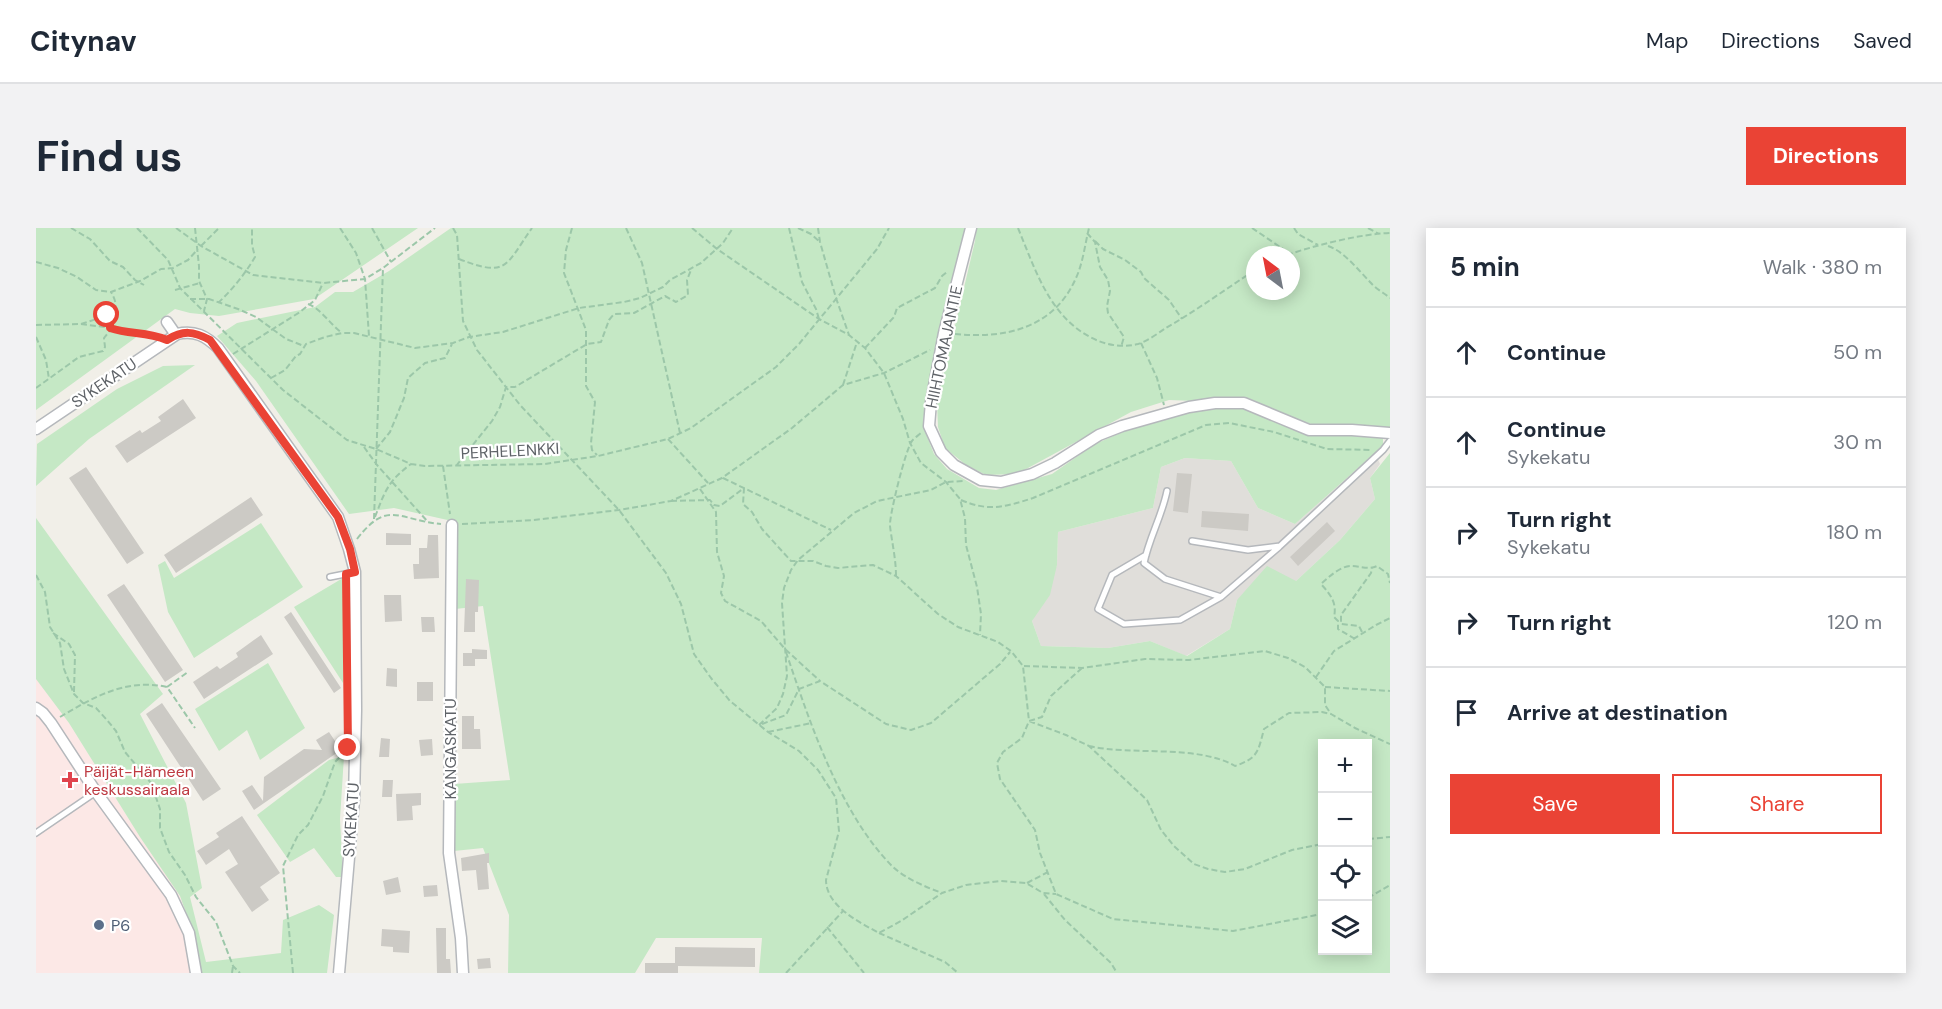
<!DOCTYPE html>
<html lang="en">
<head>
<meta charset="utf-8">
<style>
  :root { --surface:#fff; --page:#f2f2f3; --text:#1f2937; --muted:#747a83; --line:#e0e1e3; --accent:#ea4335 }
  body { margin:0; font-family:"DM Sans",sans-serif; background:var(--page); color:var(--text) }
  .controls { position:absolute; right:18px; bottom:18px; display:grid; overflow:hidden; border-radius:0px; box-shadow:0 3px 15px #0003 }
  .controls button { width:54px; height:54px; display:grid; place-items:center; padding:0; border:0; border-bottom:2px solid var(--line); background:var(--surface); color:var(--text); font:30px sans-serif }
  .compass { position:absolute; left:1210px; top:18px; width:54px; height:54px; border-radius:50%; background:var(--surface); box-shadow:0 3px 15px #0003; rotate:328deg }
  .stop { position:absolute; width:18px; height:18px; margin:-14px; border:4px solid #ea4335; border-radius:50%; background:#fff }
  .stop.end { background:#ea4335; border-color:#fff; box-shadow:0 2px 6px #0008 }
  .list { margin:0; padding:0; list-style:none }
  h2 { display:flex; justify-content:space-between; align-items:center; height:78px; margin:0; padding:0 24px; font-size:26px }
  h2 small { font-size:20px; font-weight:400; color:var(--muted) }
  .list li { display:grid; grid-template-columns:39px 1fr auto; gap:18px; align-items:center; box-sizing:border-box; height:90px; padding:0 24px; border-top:2px solid var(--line) }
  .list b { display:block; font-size:22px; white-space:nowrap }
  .list p { margin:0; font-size:20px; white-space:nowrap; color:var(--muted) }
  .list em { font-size:20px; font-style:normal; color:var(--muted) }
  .actions { display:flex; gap:12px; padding:18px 24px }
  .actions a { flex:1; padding:14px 0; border:2px solid var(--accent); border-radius:0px; text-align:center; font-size:21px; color:var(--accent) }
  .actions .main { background:var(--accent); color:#fff }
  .icon { flex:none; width:33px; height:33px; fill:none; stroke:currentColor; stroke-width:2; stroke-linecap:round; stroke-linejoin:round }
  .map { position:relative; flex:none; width:1354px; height:745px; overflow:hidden; border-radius:0px }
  header { display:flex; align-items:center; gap:36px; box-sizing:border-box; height:84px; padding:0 30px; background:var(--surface); border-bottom:2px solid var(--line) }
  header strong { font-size:28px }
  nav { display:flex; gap:33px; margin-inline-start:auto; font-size:21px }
  .intro { display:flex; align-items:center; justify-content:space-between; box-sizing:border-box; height:144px; padding:0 36px }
  h1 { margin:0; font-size:42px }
  .button { padding:15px 27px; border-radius:0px; background:var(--accent); color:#fff; font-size:21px; font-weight:700 }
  main { display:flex; gap:36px; padding:0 36px }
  aside { flex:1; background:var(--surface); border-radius:0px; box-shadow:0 3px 15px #0003 }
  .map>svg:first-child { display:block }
  .industrial { fill:#e0deda }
  .medical { fill:#fce8e6 }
  .green { fill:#c5e8c5; fill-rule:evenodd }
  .building { fill:#cccac5 }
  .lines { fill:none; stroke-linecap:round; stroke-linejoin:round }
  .service-casing { stroke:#b5b8bc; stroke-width:8 }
  .minor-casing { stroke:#b5b8bc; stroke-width:13 }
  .path { stroke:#9cc7a9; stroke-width:2; stroke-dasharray:6 3; stroke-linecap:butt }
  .service { stroke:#fff; stroke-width:5 }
  .minor { stroke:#fff; stroke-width:10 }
  .route { stroke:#ea4335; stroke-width:8 }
  .health-dot { fill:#e0444e; stroke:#fff; stroke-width:2 }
  .service-dot { fill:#5c6f8a; stroke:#fff; stroke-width:2 }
  .labels { text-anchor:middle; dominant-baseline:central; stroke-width:4.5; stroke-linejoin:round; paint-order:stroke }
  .street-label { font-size:16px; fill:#5f6368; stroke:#fff }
  .health-label { font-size:16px; fill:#be3a42; stroke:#fff; text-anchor:start }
  .service-label { font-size:16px; fill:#4e5e75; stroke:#fff; text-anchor:start }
</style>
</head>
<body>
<header>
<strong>Citynav</strong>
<nav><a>Map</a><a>Directions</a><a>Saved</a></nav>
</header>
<div class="intro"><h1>Find us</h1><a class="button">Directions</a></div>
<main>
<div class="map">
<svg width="1354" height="745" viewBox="0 0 1354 745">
  <rect width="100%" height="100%" fill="#f1efe8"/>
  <path class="industrial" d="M1339,225L1344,236L1334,250L1339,271L1304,312L1260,353L1201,372L1194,401L1150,428L1114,413L1072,420L1005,418L996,393L1021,337L1022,304L1117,280L1125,239L1149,230L1195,233L1222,280L1259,296Z"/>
  <path class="medical" d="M0,451L33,495L104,609L144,668L159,710L165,745H0Z"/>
  <path class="green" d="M0,0H382L278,71L183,88L154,85L139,81L0,182Z
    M415,0H928V11L889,174L887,198L898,226L911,241L943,260L960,262L1016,246L1059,216L1096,200L1179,178L1207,179L1272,205H1315L1347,210V217L1339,225L1259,296L1222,280L1195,233L1149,230L1125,239L1117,280L1022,304L1021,337L1014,367L996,393L1005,418L1072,420L1114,413L1151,428L1194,401L1201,372L1231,338L1260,353L1304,312L1339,271L1334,250L1354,225V745H723L726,710H620L599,745H472L473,687L447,620L418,623V556L474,552L447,378L419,381L416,293L358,280L313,286L220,153L181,108L201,95L279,79L299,64H317L353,43ZM1286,516H1332V722H1286Z
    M940,0H1354V200L1275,196L1250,187L1212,170H1178L1159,173L1133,172L1095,184L981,246L950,247L930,237L909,220L902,199L901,174L939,13ZM1219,27H1255V63H1219Z
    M159,137L53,211L0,258L1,216L81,161L127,138Z
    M0,290L127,466L104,486L150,575L166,660L154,669L170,734L245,725L247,692L283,677L298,687L291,745H165L159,710L144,668L104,609L33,495L0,451Z
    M225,295L267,359L158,430L132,384L122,337L129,333L138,350Z
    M307,350V455L258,379Z
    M232,435L269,500L224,532L211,502L183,523L159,481Z
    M308,528L304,591L307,649H300L278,620L254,634L221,587L293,532Z"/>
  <path class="building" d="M147,171L160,190L91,235L79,218L104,202L106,205L125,193L122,189Z
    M50,239L108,325L91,336L33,250Z
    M1141,245L1156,246L1152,285L1137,283Z
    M215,269L227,287L140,345L128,327Z
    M1166,283L1213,286L1212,303L1165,299Z
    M1291,294L1299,303L1262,338L1254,329Z
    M350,305L375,306V317H350Z
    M392,307H402L403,350L378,351L377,336H383V320H391Z
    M430,351L443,352L442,384H439V404H428Z
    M88,356L147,442L129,454L71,367Z
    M348,367H365L366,393L349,394Z
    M255,384L305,460L298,465L248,389Z
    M385,389H398L399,404H386Z
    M225,407L237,426L168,471L157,454L181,438L184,441L202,429L200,425Z
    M436,421L451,422V431H439V438H427V425H436Z
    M351,440L361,441V459L350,458Z
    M381,454H397V473H381Z
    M126,475L185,561L167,573L110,486Z
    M426,488H438V501H444L445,521H426Z
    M293,504L305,522L218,582L206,563L216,557L227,573L228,549L268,521L286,522L280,512Z
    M345,510L354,511L353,529H343Z
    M396,511L397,527L385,528L383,512Z
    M347,552H357L356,569H346Z
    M385,565V577L376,578L377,592L361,593L360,566Z
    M206,588L244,645L224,659L233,672L216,684L189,644L202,636L193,621L170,637L161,623L183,609L180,605Z
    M453,625V635H451L453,661L442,662L440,642L426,643L425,630Z
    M362,649L365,664L350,667L347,653Z
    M401,657L402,668L388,669L387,658Z
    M400,700H410V731H414L415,745H401Z
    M346,701L374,703L373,725L357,724V719L345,718Z
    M639,719L719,720V739L642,738V745H609V735H639Z
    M454,730L455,740L442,741L441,731Z"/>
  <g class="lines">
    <g class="service-casing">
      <path id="service" d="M1131,263C1126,288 1113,310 1108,335L1129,351L1185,369L1243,319
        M1156,313L1212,322L1244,318L1347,222L1354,213
        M1110,327L1076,347L1062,381L1088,396L1144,392L1185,369
        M294,349L319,344
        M0,605L60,564"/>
    </g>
    <g class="minor-casing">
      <path id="minor" d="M935,0L908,105L895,174L893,198L905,224L918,237L945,252L965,254L996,246L1019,235L1063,207L1086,198L1153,179L1179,175H1208L1273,202H1316L1354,205
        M131,94L140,107
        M0,201L141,106C159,102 170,108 182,120L302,289L313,321L319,344L320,482L318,572L303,745
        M416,297L413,625L425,710L427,745
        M0,480L7,485L15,495L60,564L135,667L153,705L160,745"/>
    </g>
    <path class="path" d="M35,0L54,11L74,33L87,39L99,52L108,57
      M101,0L132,32L144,60L247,162L311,212L340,221L375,236L389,238L509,236L535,232L562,228L632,211L655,200L740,139L763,116L841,21L853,0
      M140,0L165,18L217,47L287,55L329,51L347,40L399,0
      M159,0L163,38V53L171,71L168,83
      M304,0L320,25L329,51L333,108
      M336,0L355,34
      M417,0L421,7L427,93L441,122L484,177L583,282L630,345L645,376L658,426L675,450L694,473L732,504L763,523L782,542L800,570L803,603L790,652C790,678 823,694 843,705L865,693L906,665L930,657L964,653L990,655L1007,665L1020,666
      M536,0L530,22L528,45L550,102V158L559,174L555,215L556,222L561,227
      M590,0L606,35L644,205
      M656,0L681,21L783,91L813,107L829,120L848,145L867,191L874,215L885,235L910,254L924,271L929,290L930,317L941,359L945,386L944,407
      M753,0L766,54L780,81L783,91
      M762,0L775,6L784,14
      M782,0L784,14L800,70L813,107
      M982,0C999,41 1013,87 1054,109C1069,117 1085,120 1102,116C1112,113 1122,105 1130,100C1161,82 1190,61 1219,42
      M1216,0L1253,25
      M1258,0L1262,6L1282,17
      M1332,0L1343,6
      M1051,5L1059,14L1064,39L1072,52L1074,63L1071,78L1072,85L1088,109L1085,119
      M1059,13L1067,21L1089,32L1105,44L1108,50L1133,72L1146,91
      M165,18L183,0
      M1292,18C1308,23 1323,43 1335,55C1340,61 1348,65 1354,70
      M1251,27C1280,17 1324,6 1354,5
      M423,31C472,50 469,38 496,0
      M0,34L22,40L41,49L60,62L75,64L104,53L125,41L137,40L152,32L162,21
      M139,62L164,55
      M154,71H173L202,81L220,89L250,111L268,118
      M182,75C196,62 209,46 219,29L216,17V0
      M272,76C284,80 295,97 306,105
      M45,96L79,85
      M0,97L44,96L69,99L88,105H115L121,108
      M74,100C73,85 86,82 75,64
      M919,106C970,111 1018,100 1040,50C1047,35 1049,16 1053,0
      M0,109L10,132L13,151
      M1105,115L1121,150L1128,177
      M829,120L858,89L861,80L899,60L906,48L912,43
      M197,126L264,84L279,72L287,55
      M235,150L249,142L260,128L264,126L270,116L289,109L306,105H318L379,120L417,115L433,109L467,104L543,80L588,74L604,70L627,59L634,52L665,35L687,15L697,0
      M807,157L821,114
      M0,160L43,129L67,123L69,119L68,110L75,101
      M632,211L672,255
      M328,219L341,237L392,294
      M340,221L354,204L368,170L372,150L389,135L409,130L416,116
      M407,238L414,286
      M420,238L456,193L464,179L470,159H479L551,116L565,114L573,92L578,86L598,85L629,68L640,74L652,67L651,52L655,42
      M687,250L795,302
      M664,261L680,284L681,324L688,348L685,365L689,373L725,393L749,421L784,453
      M925,272C953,284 969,279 997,270L1170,197L1193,195L1238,204L1291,221L1336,222
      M635,273L674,272L678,277L684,278L708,260L707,276L716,284L726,301L755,333H777L790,338L802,340L837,337L860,348L902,386L922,399L962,414L975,423L987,438L993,493L1030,507L1053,518L1111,572L1125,602L1138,618L1158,636L1172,641L1189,644L1209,641L1256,622L1286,616
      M339,289C349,263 352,253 375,236
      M338,291L347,40
      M426,296L498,292L583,282L635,273L686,250L756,200L807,157L848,145L894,122
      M321,311C352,271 362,292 405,296
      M0,347L9,364L14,399L24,415L28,441L38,466L47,475L60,480L71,492L80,503L89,524L115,555L124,581V600L133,624L149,647L160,669L180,694L197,738L204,745
      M860,348C860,331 856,315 854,298C853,288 870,220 876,213C878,210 883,207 886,204
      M1326,404L1323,398L1305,396V387L1335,345L1336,340
      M17,405L33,416L39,427L38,464
      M1319,411L1302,401V393L1298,389C1301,375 1295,367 1285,356C1293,349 1304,338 1315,338C1324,338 1333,342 1341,338L1352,346L1354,355
      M750,424C774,495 804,586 857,639C870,651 890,659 906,665
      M988,438L1046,440L1109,431L1153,432L1229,423L1252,430L1269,439L1289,459V477L1295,486
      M1046,440L1015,468L1006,489L993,493L986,510L967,524L961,535L964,551L999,602L1004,625L1020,666L1077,691L1197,703L1286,686
      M1280,449L1298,423L1340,397L1354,390
      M131,459L152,444
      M1289,459L1354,463
      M24,489C58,469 90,450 131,459L159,500
      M726,496L750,487L763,461L784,453L850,496L875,502L895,495L964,436L974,424
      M723,497L741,480L747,466L751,448L746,375L748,360L755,342L762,332L818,285L841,273L895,262L910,254L927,253
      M732,504L776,495
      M1053,518C1096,528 1161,516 1199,538C1222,530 1222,524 1228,501L1253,485L1286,484L1295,486L1319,500L1354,516
      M1332,611L1354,609
      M991,655L1012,644
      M1008,666L1029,692L1075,735L1081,745
      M1332,670L1354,657
      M791,699L828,745
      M843,705L909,734L922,745
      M196,745L197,738
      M257,745L247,638L262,607L272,597L287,568L299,534L308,525
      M750,745L808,682"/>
    <use href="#service" class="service"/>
    <use href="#minor" class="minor"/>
  </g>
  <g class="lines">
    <path class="route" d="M71,87L79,85L74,94V100C95,107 110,103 131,112C147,102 157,103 174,112L302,289L314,321L319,344L310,346L312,520"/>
  </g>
  <path class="health-dot" d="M31 543h6v6h6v6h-6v6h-6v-6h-6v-6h6z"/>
  <circle class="service-dot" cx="63" cy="697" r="6"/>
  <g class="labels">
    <g class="street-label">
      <text transform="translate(908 119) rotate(-78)">HIIHTOMAJANTIE</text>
      <text transform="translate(68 155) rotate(-34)">SYKEKATU</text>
      <text transform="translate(474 223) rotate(-3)">PERHELENKKI</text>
      <text transform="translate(414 521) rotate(-90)">KANGASKATU</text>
      <text transform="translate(315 592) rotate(-86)">SYKEKATU</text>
    </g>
    <g class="health-label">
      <text x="48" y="543">Päijät-Hämeen<tspan x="48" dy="18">keskussairaala</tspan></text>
    </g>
    <g class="service-label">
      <text x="75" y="697">P6</text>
    </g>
  </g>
</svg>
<div class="controls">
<button>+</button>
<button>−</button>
<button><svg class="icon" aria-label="locate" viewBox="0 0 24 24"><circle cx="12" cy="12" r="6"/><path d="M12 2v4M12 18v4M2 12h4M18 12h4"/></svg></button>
<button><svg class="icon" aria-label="layers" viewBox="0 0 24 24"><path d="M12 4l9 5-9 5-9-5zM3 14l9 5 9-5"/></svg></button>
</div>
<svg class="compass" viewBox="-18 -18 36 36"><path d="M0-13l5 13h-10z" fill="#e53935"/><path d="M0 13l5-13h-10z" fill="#747a83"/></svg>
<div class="stop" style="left:71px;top:87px"></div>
<div class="stop end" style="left:312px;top:520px"></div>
</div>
<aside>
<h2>5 min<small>Walk · 380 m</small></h2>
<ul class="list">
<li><svg class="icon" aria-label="ahead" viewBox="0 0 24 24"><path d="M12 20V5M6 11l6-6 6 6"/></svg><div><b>Continue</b></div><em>50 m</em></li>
<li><svg class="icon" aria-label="ahead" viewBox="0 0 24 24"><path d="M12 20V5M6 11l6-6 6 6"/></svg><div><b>Continue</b><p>Sykekatu</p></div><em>30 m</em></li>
<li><svg class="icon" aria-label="right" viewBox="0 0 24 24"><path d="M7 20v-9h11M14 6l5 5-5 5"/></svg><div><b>Turn right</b><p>Sykekatu</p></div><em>180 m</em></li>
<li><svg class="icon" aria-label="right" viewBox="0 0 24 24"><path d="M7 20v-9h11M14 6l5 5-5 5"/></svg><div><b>Turn right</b></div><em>120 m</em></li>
<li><svg class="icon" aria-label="arrive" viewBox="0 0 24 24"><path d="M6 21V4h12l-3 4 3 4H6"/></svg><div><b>Arrive at destination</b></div></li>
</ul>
<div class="actions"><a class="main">Save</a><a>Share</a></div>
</aside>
</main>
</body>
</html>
